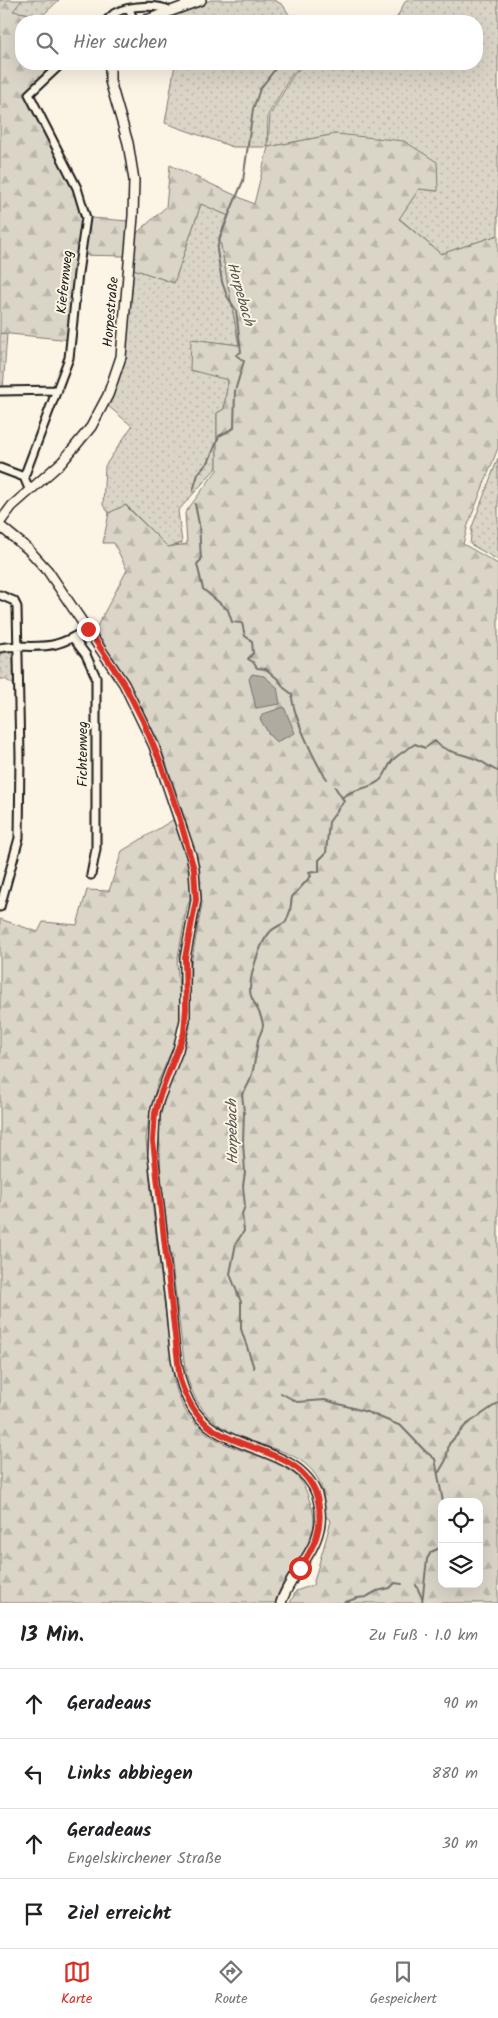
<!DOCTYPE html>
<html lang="de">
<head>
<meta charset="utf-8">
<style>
  :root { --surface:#fff; --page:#f6f6f6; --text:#202124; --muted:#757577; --line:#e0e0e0; --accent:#d93025 }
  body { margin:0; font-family:Kalam,sans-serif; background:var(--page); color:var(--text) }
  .controls { position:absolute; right:15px; bottom:15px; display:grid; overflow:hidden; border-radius:10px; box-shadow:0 5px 20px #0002 }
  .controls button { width:45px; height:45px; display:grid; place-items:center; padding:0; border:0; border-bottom:1px solid var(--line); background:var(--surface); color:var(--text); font:25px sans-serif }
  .stop { position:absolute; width:15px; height:15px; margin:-11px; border:4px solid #d93025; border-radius:50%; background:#fff }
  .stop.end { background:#d93025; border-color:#fff; box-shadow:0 1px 5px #0008 }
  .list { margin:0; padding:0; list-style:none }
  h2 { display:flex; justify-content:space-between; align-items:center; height:65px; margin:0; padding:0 20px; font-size:21px }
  h2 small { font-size:16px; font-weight:400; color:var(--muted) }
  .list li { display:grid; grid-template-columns:32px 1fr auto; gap:15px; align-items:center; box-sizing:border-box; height:70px; padding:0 20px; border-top:1px solid var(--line) }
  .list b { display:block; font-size:19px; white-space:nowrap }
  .list p { margin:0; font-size:16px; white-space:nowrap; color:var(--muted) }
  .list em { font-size:16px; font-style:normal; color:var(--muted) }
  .icon { flex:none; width:28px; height:28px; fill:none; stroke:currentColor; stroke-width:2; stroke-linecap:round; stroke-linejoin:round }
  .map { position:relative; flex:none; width:498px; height:1603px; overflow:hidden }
  .search { position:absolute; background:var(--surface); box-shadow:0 5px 20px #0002; left:15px; right:15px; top:15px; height:55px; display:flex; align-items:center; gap:12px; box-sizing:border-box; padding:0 18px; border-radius:20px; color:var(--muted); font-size:19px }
  .sheet { height:345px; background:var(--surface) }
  nav { display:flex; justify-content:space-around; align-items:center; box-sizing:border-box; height:70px; border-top:1px solid var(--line); background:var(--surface); font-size:14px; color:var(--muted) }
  nav a { display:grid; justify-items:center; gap:2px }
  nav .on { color:var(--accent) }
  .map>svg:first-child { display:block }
  .grass { fill:url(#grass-dots); stroke:#7c7872 }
  .forest { fill:url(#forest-firs); stroke:#7c7872; fill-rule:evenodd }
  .water { fill:#b0aba1; stroke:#75726c }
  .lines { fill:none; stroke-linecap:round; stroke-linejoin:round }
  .stream { stroke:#75726c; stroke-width:2 }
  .minor-casing { stroke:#1c1c1c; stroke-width:11 }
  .tertiary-casing { stroke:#1c1c1c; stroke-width:12 }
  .minor { stroke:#fcf5e5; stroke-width:7 }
  .tertiary { stroke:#fcf5e5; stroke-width:9 }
  .route { stroke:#d93025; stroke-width:6 }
  .labels { text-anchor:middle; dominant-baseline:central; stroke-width:4; stroke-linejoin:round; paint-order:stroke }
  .street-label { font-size:14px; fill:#1c1c1c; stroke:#fcf5e5 }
  .water-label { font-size:15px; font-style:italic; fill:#575551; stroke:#fcf5e5 }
</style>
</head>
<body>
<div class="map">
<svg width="498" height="1603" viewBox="0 0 498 1603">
  <defs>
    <pattern id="grass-dots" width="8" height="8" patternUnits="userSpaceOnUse" patternTransform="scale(1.25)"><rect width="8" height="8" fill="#dbd5c8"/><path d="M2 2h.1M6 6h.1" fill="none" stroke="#bbb6ab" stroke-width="1.8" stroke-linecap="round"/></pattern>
    <pattern id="forest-firs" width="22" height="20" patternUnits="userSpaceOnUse" patternTransform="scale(1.25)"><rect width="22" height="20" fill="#dbd5c8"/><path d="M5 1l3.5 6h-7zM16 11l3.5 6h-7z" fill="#bbb6ab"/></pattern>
  </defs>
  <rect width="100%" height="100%" fill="#fcf5e5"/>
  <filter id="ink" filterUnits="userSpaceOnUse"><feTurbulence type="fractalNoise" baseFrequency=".02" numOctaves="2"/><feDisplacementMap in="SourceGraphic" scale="10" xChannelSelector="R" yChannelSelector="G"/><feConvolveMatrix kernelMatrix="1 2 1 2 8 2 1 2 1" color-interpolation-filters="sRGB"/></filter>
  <g filter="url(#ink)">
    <path class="grass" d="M22,0H59L42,16L12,11Z
      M211,0H274L283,5L293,21H175L173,15Z
      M406,0H498V235L441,254L399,218L419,189L437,191L336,134L268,147L270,115L294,74L305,64H477V21H395Z
      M175,64H303L292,74L268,115L267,147H233L165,123Z
      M201,204L229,216L220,240L239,345L191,339L228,380L224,409L217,413V467L178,511L182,543L168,547L126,505L109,513L103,505L105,466L132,426L108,406L126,358L131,268L174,283Z
      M0,333H7L3,390H0Z
      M498,458V560L470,544L472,527Z
      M8,652L13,656L14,685L5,679H0V654Z"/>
    <path class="forest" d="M0,0H22L13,11L42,16L46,21H21V64H56L26,94L76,188L80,217L128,221L126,256L78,255L71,340L0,333Z
      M336,134L404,141L437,162L438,191L419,189L399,219L441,254L498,235V448L468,525L463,544L498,564V1603H290L296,1591L313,1585L331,1521L325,1516C324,1504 324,1489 318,1479C303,1453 275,1450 250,1441C213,1427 193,1407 185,1368L161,1178L159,1124L164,1099L184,1047L190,1027L191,964L202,904L198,869L182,810L159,742L129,683L94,632L127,570L114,543H103L109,513L125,505L168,547L187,544L185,513L217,470V413L224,409L228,380L190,370L191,339L239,345L220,240L229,216L201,204L174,283L131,268L133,234L137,233L166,207L170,165L254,204L268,147ZM442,1502H479V1584H442Z
      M176,818C181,840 198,887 187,907L177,963L181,1015L179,1028L173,1048L157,1084L149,1117L146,1139L152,1202L174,1381C178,1396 183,1411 194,1422C223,1453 264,1451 294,1474C302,1480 306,1490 309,1499C312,1506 314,1514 314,1522C312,1553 282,1574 275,1603H0V919L38,932L43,922L77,925L87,890L109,891L122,851Z"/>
    <path class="water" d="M252,674L264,676L277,687L280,704L256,708L249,679Z
      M284,707L295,733L276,742L270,736L260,719L263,714Z"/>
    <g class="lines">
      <path class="stream" d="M193,491L198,474L209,461L219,436L234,428L235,391L244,361L236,355L241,352L236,310L227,296L222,282L217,250L220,236L243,181L253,109L260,89L279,64
        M195,504L199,524L201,560L197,564L203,589L228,610L232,622L242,623L245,636L252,641L253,653L248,659L253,662L257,668L266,669L279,680L284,688L292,694C291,711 316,765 327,779
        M343,797C353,788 368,790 379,781C386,776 387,767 392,761C398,754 408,749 415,744L425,748L435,741C444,753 467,754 480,761C487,764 491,769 498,771
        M254,1368L241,1329V1302L230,1274L236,1243L244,1231L242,1214L245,1206L243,1186L245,1172L243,1142L244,1112L242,1094C254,1080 255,1058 258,1040C259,1035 263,1030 263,1025C262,1014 255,1006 251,996C247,982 259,944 270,932C273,928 281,925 286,922L290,911L292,897L311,876L309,872L313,871L319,872V860L326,853L329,822L344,801L335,787
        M281,1393L297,1402L325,1400L367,1412L401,1426L425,1451L435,1459L443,1502
        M439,1472L446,1460L449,1444L466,1425L498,1403
        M416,1585L422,1598
        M343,1603L357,1598L366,1597L377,1591L390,1588L395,1583L402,1584
        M422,1603L427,1559L431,1552L442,1547"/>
      <g class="minor-casing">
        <path id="minor" d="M129,9L134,21
          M106,21C109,19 112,15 115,13C130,5 157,4 171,11
          M0,391L58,390
          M0,468L24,477
          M29,489L24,477L69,358L78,273L86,218L77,188L29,94L61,64
          M0,595L14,601L17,607L20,756L19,838L0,907
          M73,638L86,655L96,677V849L91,875
          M0,648C18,644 39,649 56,644C68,641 78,635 88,629"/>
      </g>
      <g class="tertiary-casing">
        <path id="tertiary" d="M144,21L201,0
          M0,522L12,506L62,462L91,427L108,395L121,357L133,216L134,180L128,143L110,81V64
          M0,526L28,549L48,571L124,684L154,746L191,855L194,869L196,900L185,958V1020L178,1050L159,1099L155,1113L153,1155C159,1204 164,1253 170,1302C174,1335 174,1372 189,1402C216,1456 299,1442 317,1495C320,1506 322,1518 319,1529C313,1557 289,1576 281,1603"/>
      </g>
      <use href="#minor" class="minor"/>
      <use href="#tertiary" class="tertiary"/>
    </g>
  </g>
  <g class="lines" filter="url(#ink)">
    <path class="route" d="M88,629L124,684L143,721L161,764L178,813L194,869L196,900L185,958L186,1008L184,1033L159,1098L155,1113L153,1141L180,1380C186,1398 194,1415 210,1427C245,1453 307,1451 318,1501C324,1527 314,1547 300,1568"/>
  </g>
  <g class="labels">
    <g class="street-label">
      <text transform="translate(65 282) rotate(-84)">Kiefernweg</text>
      <text transform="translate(111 312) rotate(-85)">Horpestraße</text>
      <text transform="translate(83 754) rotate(-90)">Fichtenweg</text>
    </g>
    <g class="water-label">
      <text transform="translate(240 294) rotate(74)">Horpebach</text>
      <text transform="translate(233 1132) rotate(-91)">Horpebach</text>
    </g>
  </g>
</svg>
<div class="controls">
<button><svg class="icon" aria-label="locate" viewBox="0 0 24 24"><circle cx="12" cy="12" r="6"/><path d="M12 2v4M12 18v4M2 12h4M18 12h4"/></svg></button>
<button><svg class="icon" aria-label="layers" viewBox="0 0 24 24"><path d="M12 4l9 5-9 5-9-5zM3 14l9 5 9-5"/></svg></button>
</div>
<div class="stop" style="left:300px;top:1568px"></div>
<div class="stop end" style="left:88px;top:629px"></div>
<div class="search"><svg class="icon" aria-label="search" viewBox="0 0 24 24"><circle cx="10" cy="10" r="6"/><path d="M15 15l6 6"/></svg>Hier suchen</div>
</div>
<section class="sheet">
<h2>13 Min.<small>Zu Fuß · 1.0 km</small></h2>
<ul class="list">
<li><svg class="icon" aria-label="ahead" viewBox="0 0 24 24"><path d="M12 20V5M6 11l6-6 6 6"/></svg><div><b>Geradeaus</b></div><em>90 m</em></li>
<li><svg class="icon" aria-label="left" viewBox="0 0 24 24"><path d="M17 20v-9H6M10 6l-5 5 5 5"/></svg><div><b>Links abbiegen</b></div><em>880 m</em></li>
<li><svg class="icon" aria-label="ahead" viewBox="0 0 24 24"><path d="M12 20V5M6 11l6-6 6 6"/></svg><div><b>Geradeaus</b><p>Engelskirchener Straße</p></div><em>30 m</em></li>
<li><svg class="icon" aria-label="arrive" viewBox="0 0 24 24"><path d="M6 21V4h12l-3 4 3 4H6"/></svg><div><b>Ziel erreicht</b></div></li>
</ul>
</section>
<nav>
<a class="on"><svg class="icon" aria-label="map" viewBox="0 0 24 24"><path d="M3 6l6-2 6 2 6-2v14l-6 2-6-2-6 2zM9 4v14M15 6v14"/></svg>Karte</a>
<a><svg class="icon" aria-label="directions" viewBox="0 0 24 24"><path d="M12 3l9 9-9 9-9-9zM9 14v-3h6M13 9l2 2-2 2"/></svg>Route</a>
<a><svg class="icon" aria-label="saved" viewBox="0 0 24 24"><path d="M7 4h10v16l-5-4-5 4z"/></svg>Gespeichert</a>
</nav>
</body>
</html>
